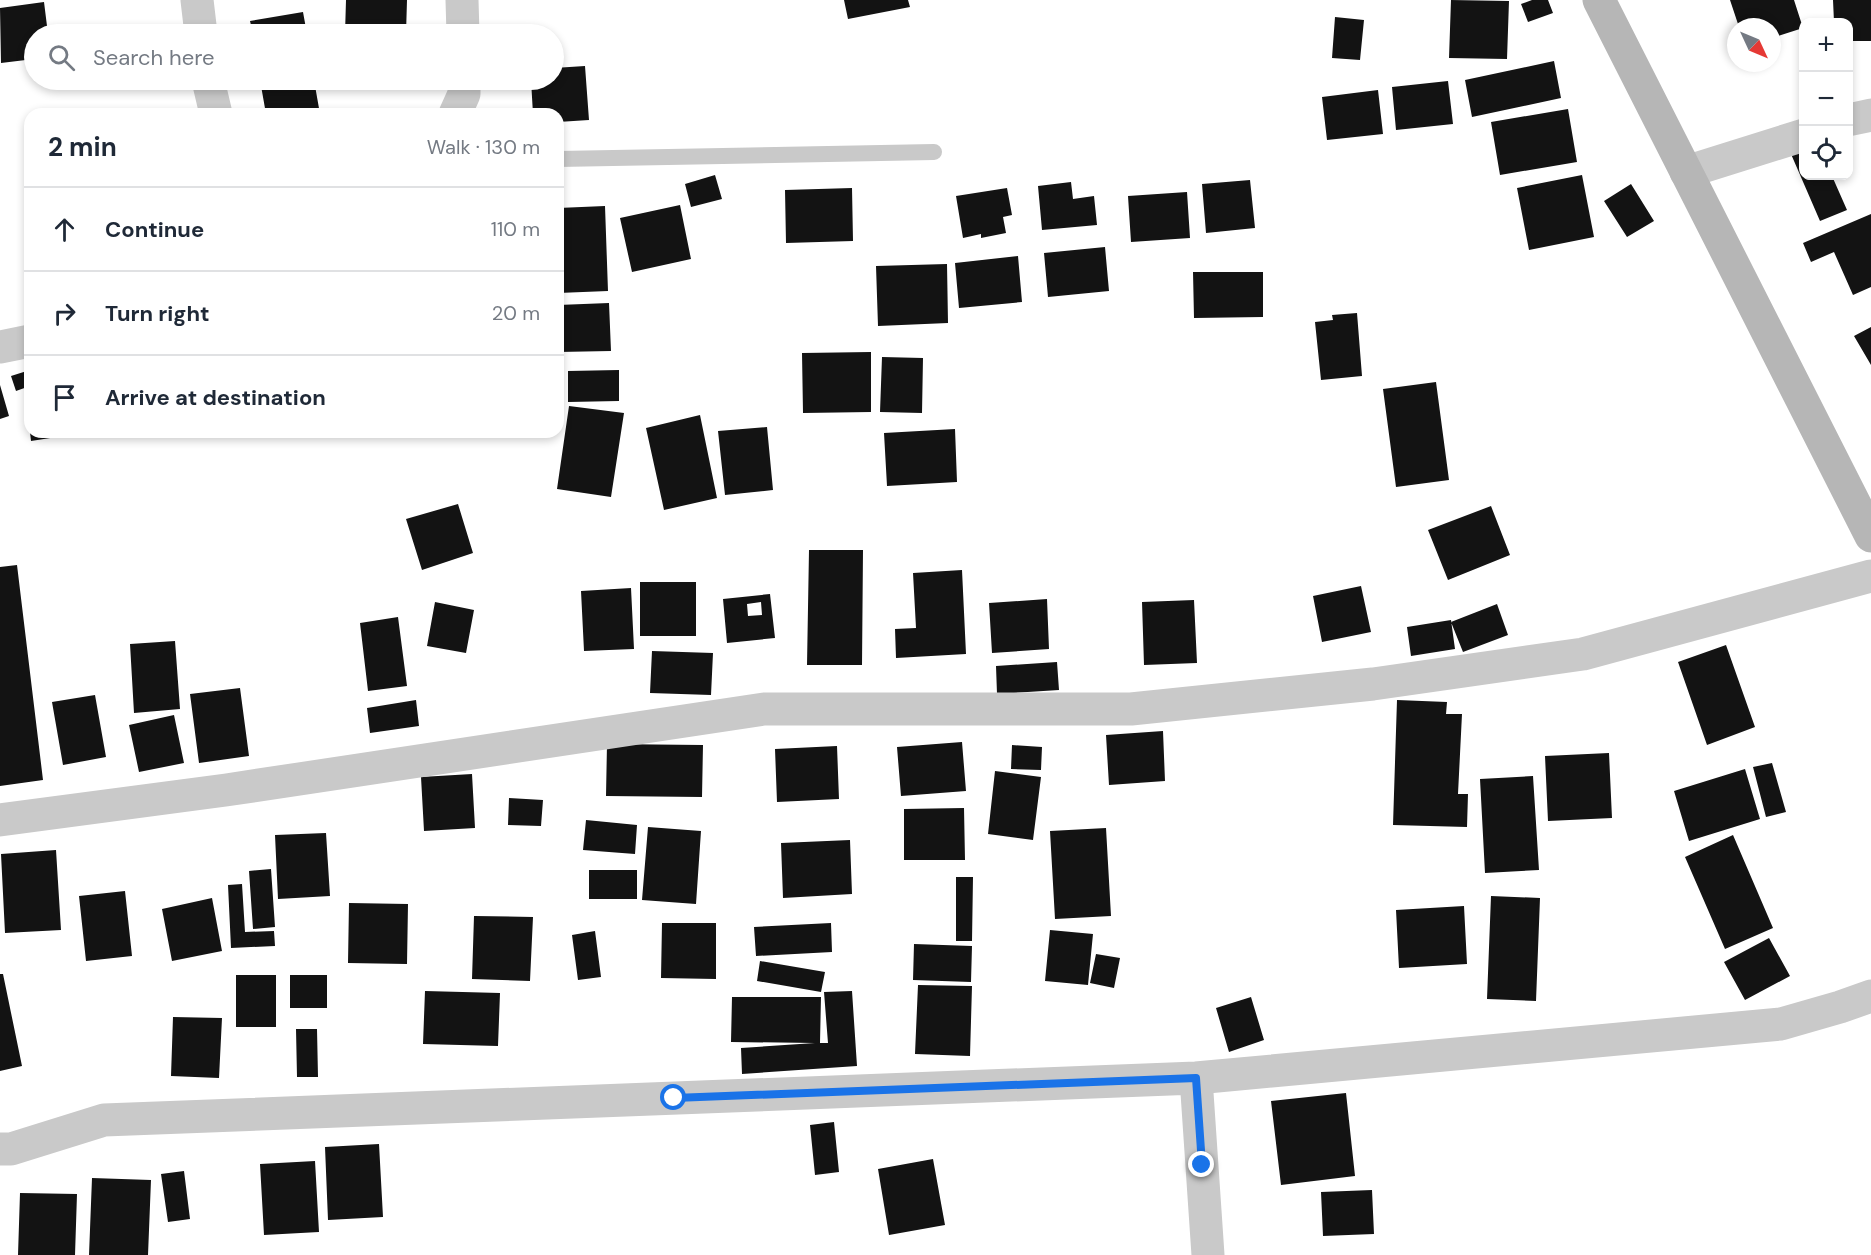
<!DOCTYPE html>
<html lang="en">
<head>
<meta charset="utf-8">
<style>
  :root { --surface:#fff; --page:#f2f2f3; --text:#1f2937; --muted:#747a83; --line:#e0e1e3 }
  body { margin:0; font-family:"DM Sans",sans-serif; background:var(--page); color:var(--text) }
  .controls { position:absolute; right:18px; top:18px; display:grid; overflow:hidden; border-radius:12px; box-shadow:0 3px 9px #0003 }
  .controls button { width:54px; height:54px; display:grid; place-items:center; padding:0; border:0; border-bottom:2px solid var(--line); background:var(--surface); color:var(--text); font:30px sans-serif }
  .compass { position:absolute; left:1727px; top:18px; width:54px; height:54px; border-radius:50%; background:var(--surface); box-shadow:0 3px 9px #0003; rotate:134deg }
  .stop { position:absolute; width:18px; height:18px; margin:-14px; border:4px solid #1a73e8; border-radius:50%; background:#fff }
  .stop.end { background:#1a73e8; border-color:#fff; box-shadow:0 2px 6px #0008 }
  .list { margin:0; padding:0; list-style:none }
  h2 { display:flex; justify-content:space-between; align-items:center; height:78px; margin:0; padding:0 24px; font-size:26px }
  h2 small { font-size:20px; font-weight:400; color:var(--muted) }
  .list li { display:grid; grid-template-columns:39px 1fr auto; gap:18px; align-items:center; box-sizing:border-box; height:84px; padding:0 24px; border-top:2px solid var(--line) }
  .list b { display:block; font-size:22px; white-space:nowrap }
  .list em { font-size:20px; font-style:normal; color:var(--muted) }
  .icon { flex:none; width:33px; height:33px; fill:none; stroke:currentColor; stroke-width:2; stroke-linecap:round; stroke-linejoin:round }
  .map { position:relative; flex:none; width:1871px; height:1255px; overflow:hidden }
  .search { position:absolute; background:var(--surface); box-shadow:0 3px 9px #0003; left:24px; top:24px; width:540px; height:66px; display:flex; align-items:center; gap:15px; box-sizing:border-box; padding:0 21px; border-radius:33px; color:var(--muted); font-size:22px }
  .panel { position:absolute; background:var(--surface); box-shadow:0 3px 9px #0003; left:24px; top:108px; width:540px; height:330px; border-radius:18px }
  .map>svg:first-child { display:block }
  .building { fill:#131313; fill-rule:evenodd }
  .lines { fill:none; stroke-linecap:round; stroke-linejoin:round }
  .lane { stroke:#c9c9c9; stroke-width:16 }
  .street { stroke:#c9c9c9; stroke-width:33 }
  .secondary { stroke:#b6b6b6; stroke-width:33 }
  .route { stroke:#1a73e8; stroke-width:8 }
</style>
</head>
<body>
<div class="map">
<svg width="1871" height="1255" viewBox="0 0 1871 1255">
  <rect width="100%" height="100%" fill="#fff"/>
  <path class="building" d="M346,0H407L406,34H345Z
    M844,0H908L910,7L848,19Z
    M1451,0L1509,1L1507,59L1449,58Z
    M1532,0H1548L1553,13L1528,22L1521,4Z
    M1730,0H1794L1803,28L1772,38V27H1739Z
    M1833,0H1871V41H1848V22H1834Z
    M44,2L48,34H34V59L1,63L0,8Z
    M303,12L307,34H253L250,21Z
    M1335,17L1364,20L1360,60L1332,58Z
    M1554,61L1561,98L1472,117L1465,80Z
    M585,66L589,120L558,122V114H533L531,80H554V68Z
    M260,80H314L320,114H266Z
    M1448,81L1453,124L1396,130L1392,87Z
    M1378,90L1383,134L1327,140L1322,97Z
    M1568,109L1577,162L1500,175L1491,122Z
    M1804,148V176H1832L1847,210L1820,221L1791,154Z
    M715,175L722,199L691,207L685,184Z
    M1582,175L1594,237L1529,250L1517,188Z
    M1250,180L1255,228L1206,233L1202,184Z
    M1071,182L1073,199L1094,196L1097,225L1042,230L1038,186Z
    M1631,184L1654,221L1627,237L1604,201Z
    M852,188L853,241L786,243L785,190Z
    M1007,188L1012,215L1003,217L1006,233L981,238V234L963,238L956,196Z
    M1187,192L1190,238L1131,242L1128,196Z
    M680,205L691,259L632,272L620,218Z
    M605,206L608,291L558,293V208Z
    M1871,214V287L1853,295L1834,252L1811,262L1803,243Z
    M1105,247L1109,291L1048,297L1044,253Z
    M1018,256L1022,302L959,308L955,263Z
    M947,264L948,323L878,326L876,266Z
    M1193,272H1263V317L1194,318Z
    M609,303L611,351L558,352V305Z
    M1357,313L1362,376L1321,380L1315,322L1333,320L1332,315Z
    M1871,327V365L1854,336Z
    M871,352V412L803,413L802,353Z
    M882,357L923,358L922,413L880,412Z
    M30,370V386L16,391L11,376Z
    M619,370V401L568,402V371Z
    M1436,382L1449,480L1396,487L1383,389Z
    M0,385L9,416L0,419Z
    M30,395V425H29L24,396Z
    M569,406L624,413L611,497L557,489Z
    M700,415L717,498L664,510L646,428Z
    M767,427L773,490L725,495L718,431Z
    M955,429L957,482L887,486L884,433Z
    M30,432H62L63,436L31,441Z
    M458,504L473,553L422,570L406,519Z
    M1491,506L1510,555L1448,580L1428,530Z
    M809,550H863L862,665H807Z
    M17,565L43,780L0,786V567Z
    M962,570L966,654L896,658L895,629L916,628L913,573Z
    M640,582H696V636H640Z
    M1361,586L1371,632L1322,642L1313,596Z
    M631,588L634,649L584,651L581,591Z
    M770,594L775,638L727,643L723,599ZM761,602L762,615L748,616L747,604Z
    M1047,599L1049,649L992,653L989,603Z
    M1194,600L1197,663L1144,665L1142,602Z
    M435,602L474,610L466,653L427,646Z
    M1497,604L1508,635L1463,652L1451,622Z
    M398,617L407,686L368,691L360,623Z
    M1451,620L1455,649L1411,656L1407,627Z
    M175,641L180,709L134,713L130,644Z
    M1726,645L1755,727L1707,745L1678,662Z
    M652,651L713,653L711,695L650,693Z
    M1057,662L1059,690L997,694L996,666Z
    M240,688L249,756L199,763L190,694Z
    M95,695L106,757L63,765L52,702Z
    M416,700L419,726L370,733L367,708Z
    M1397,700L1447,702L1446,714H1462L1458,794H1468L1467,827L1393,825Z
    M174,715L184,763L139,772L129,725Z
    M1163,731L1165,781L1109,785L1106,735Z
    M962,742L966,791L901,796L897,747Z
    M607,744L703,745L702,797L606,796Z
    M1012,745L1042,747L1041,770L1011,769Z
    M837,746L839,799L777,802L775,749Z
    M1609,753L1612,818L1548,821L1545,756Z
    M1772,763L1786,812L1766,817L1753,767Z
    M1745,769L1760,819L1689,841L1674,791Z
    M995,771L1041,777L1033,840L988,834Z
    M472,774L475,828L424,831L421,777Z
    M1533,776L1539,870L1485,873L1480,779Z
    M509,798L543,800L541,826L508,825Z
    M964,808L965,860H904V809Z
    M586,820L637,825L635,854L583,850Z
    M648,827L701,831L696,904L642,900Z
    M1106,828L1111,916L1055,919L1050,831Z
    M326,833L330,896L278,899L275,835Z
    M1733,835L1773,928L1725,949L1685,857Z
    M850,840L852,894L783,898L781,843Z
    M56,850L61,930L5,933L1,854Z
    M271,869L275,927L253,929L249,871Z
    M589,870H637V899H589Z
    M956,877H973L972,941H956Z
    M242,884L245,932L274,931L275,946L231,948L228,885Z
    M125,891L132,956L86,961L79,896Z
    M1491,896L1540,898L1536,1001L1487,999Z
    M212,898L222,951L172,961L162,909Z
    M349,903L408,904L407,964L348,963Z
    M1464,906L1467,964L1399,968L1396,910Z
    M474,916L533,917L530,981L472,979Z
    M662,923H716V979L661,978Z
    M831,923L832,952L756,956L754,927Z
    M1050,930L1093,934L1088,985L1045,981Z
    M595,931L601,977L578,980L572,935Z
    M1769,938L1790,976L1745,1000L1724,962Z
    M914,944L972,946L971,982L913,980Z
    M1096,954L1120,958L1114,988L1090,983Z
    M760,961L825,972L821,992L757,981Z
    M0,974H3L22,1066L0,1071Z
    M236,975H276V1027H236Z
    M290,975H327V1008H290Z
    M918,985L972,986L970,1056L915,1054Z
    M425,991L500,993L498,1046L423,1044Z
    M852,991L857,1066L742,1074L741,1048L815,1043L731,1042L732,997H821L820,1043H828L824,992Z
    M1251,997L1264,1040L1229,1052L1216,1008Z
    M173,1017L222,1018L219,1078L171,1076Z
    M296,1029H317L318,1077H297Z
    M1346,1093L1355,1176L1281,1185L1271,1101Z
    M834,1122L839,1172L815,1175L810,1125Z
    M379,1144L383,1217L328,1220L325,1147Z
    M933,1159L945,1225L889,1235L878,1169Z
    M315,1161L319,1232L264,1235L260,1164Z
    M184,1171L190,1219L168,1222L161,1174Z
    M92,1178L151,1180L148,1255H89Z
    M1372,1190L1374,1234L1323,1236L1321,1192Z
    M20,1193L77,1194L75,1255H18Z"/>
  <g class="lines">
    <path class="lane" d="M558,159L934,152"/>
    <path class="street" d="M197,0L201,34
      M462,0L463,34
      M208,80L216,114
      M455,114L464,94V80
      M1848,120L1871,115
      M1686,172L1804,135
      M0,347L30,341
      M0,820L226,790L764,709H1131L1373,684L1583,654L1871,576
      M1196,1078L1208,1255
      M0,1149H11L104,1120L1196,1078L1781,1024L1840,1007L1871,996"/>
    <path class="secondary" d="M1599,0L1871,536"/>
  </g>
  <g class="lines">
    <path class="route" d="M674,1098L1196,1078L1202,1165"/>
  </g>
</svg>
<div class="controls">
<button>+</button>
<button>−</button>
<button><svg class="icon" aria-label="locate" viewBox="0 0 24 24"><circle cx="12" cy="12" r="6"/><path d="M12 2v4M12 18v4M2 12h4M18 12h4"/></svg></button>
</div>
<svg class="compass" viewBox="-18 -18 36 36"><path d="M0-13l5 13h-10z" fill="#e53935"/><path d="M0 13l5-13h-10z" fill="#747a83"/></svg>
<div class="stop" style="left:674px;top:1098px"></div>
<div class="stop end" style="left:1202px;top:1165px"></div>
<div class="search"><svg class="icon" aria-label="search" viewBox="0 0 24 24"><circle cx="10" cy="10" r="6"/><path d="M15 15l6 6"/></svg>Search here</div>
<section class="panel">
<h2>2 min<small>Walk · 130 m</small></h2>
<ul class="list">
<li><svg class="icon" aria-label="ahead" viewBox="0 0 24 24"><path d="M12 20V5M6 11l6-6 6 6"/></svg><div><b>Continue</b></div><em>110 m</em></li>
<li><svg class="icon" aria-label="right" viewBox="0 0 24 24"><path d="M7 20v-9h11M14 6l5 5-5 5"/></svg><div><b>Turn right</b></div><em>20 m</em></li>
<li><svg class="icon" aria-label="arrive" viewBox="0 0 24 24"><path d="M6 21V4h12l-3 4 3 4H6"/></svg><div><b>Arrive at destination</b></div></li>
</ul>
</section>
</div>
</body>
</html>
